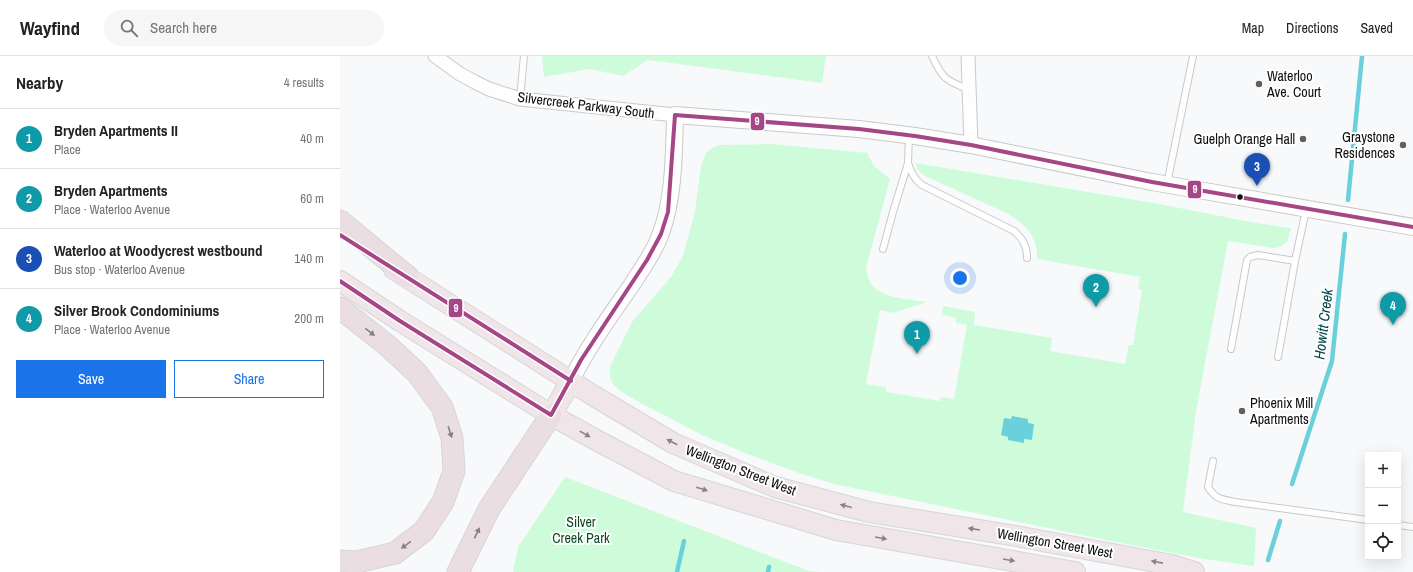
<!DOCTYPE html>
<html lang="en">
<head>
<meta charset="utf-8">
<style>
  :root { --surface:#fff; --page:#f6f6f6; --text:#222; --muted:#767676; --line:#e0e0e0; --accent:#1a73e8 }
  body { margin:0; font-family:"Archivo Narrow",sans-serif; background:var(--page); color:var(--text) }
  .controls { position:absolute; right:12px; bottom:12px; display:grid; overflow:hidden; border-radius:0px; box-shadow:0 4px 16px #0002 }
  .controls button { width:36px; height:36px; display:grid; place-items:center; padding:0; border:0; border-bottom:1px solid var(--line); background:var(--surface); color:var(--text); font:20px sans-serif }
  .you { position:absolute; left:620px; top:222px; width:14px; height:14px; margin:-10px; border:3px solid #fff; border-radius:50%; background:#1a73e8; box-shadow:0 0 0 6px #1a73e833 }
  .badge { display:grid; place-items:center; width:26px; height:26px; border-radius:50%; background:var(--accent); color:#fff; font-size:13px; font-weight:700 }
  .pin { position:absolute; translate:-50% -33px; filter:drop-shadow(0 1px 2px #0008) }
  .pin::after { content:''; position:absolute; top:21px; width:14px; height:12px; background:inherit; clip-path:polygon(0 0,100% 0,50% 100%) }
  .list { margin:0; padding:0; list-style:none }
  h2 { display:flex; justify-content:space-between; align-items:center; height:52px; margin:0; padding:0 16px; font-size:17px }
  h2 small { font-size:13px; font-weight:400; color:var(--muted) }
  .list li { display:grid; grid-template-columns:26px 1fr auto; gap:12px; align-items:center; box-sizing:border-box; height:60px; padding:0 16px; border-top:1px solid var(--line) }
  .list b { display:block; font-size:15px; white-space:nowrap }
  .list p { margin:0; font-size:13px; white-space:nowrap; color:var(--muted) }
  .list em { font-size:13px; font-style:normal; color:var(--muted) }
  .actions { display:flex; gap:8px; padding:12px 16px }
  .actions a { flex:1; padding:9px 0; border:1px solid var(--accent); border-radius:0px; text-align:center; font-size:14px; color:var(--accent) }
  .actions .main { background:var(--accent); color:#fff }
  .icon { flex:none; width:22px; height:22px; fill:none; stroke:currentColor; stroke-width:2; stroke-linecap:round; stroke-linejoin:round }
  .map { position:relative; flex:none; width:1073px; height:516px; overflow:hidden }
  header { display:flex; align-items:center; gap:24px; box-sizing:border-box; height:56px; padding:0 20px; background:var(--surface); border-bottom:1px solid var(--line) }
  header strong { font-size:19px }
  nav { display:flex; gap:22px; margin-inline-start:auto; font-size:14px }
  .search { width:280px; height:36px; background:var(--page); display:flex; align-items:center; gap:10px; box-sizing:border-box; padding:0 14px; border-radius:22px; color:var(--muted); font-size:15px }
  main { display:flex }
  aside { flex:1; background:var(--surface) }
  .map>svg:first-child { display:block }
  .green { fill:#cefcda }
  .water { fill:#6ad1dc }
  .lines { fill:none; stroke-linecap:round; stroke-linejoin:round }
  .stream { stroke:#6ad1dc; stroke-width:4.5 }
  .service-casing { stroke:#c8c9ca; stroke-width:8 }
  .minor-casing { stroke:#c8c9ca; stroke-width:15 }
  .tertiary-casing { stroke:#c8c9ca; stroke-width:18 }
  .primary-casing { stroke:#d6d6d7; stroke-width:22 }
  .trunk-casing { stroke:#d6d6d7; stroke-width:23 }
  .service { stroke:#fefefe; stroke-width:6 }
  .minor { stroke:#fefefe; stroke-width:13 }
  .tertiary { stroke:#fefefe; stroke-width:16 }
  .primary { stroke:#f0e5e9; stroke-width:20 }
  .trunk { stroke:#eadee2; stroke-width:21 }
  .bus-1-casing { stroke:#fff; stroke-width:7 }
  .bus-1 { stroke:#a54686; stroke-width:4 }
  .oneway { fill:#878083 }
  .oneway2 { fill:#8a8486 }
  .poi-dot { fill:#5f6061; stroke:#fff; stroke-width:1.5 }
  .bus-dot { fill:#0d0e0e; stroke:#fff; stroke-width:1.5 }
  .labels { text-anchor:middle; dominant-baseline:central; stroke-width:4; stroke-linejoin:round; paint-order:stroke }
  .poi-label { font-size:14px; fill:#0d0e0e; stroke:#fff; text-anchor:start }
  .street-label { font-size:14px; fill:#0d0e0e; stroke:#fff }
  .park-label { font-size:14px; fill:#0a4923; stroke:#fff }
  .water-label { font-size:15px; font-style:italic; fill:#02444a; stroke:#fff }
  .line-badge { stroke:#fff; stroke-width:1.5 }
  .badge-label { font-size:11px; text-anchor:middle; font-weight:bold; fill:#fff }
</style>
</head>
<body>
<header>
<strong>Wayfind</strong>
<div class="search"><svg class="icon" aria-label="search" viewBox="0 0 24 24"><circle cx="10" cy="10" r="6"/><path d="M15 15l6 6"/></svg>Search here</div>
<nav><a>Map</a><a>Directions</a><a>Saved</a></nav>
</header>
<main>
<aside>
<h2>Nearby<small>4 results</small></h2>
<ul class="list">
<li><span class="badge" style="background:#0f9aa8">1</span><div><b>Bryden Apartments II</b><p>Place</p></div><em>40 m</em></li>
<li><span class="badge" style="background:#0f9aa8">2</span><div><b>Bryden Apartments</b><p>Place · Waterloo Avenue</p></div><em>60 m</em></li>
<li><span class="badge" style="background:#1a4fb4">3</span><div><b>Waterloo at Woodycrest westbound</b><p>Bus stop · Waterloo Avenue</p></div><em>140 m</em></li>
<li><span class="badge" style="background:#0f9aa8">4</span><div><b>Silver Brook Condominiums</b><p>Place · Waterloo Avenue</p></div><em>200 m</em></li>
</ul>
<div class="actions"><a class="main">Save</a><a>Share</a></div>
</aside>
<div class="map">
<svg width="1073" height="516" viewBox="0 0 1073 516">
  <rect width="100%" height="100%" fill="#f8f9fa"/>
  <path class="green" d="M202,0H486L482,27L308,4L283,20L250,13L204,21Z
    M432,88L527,97L534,110L550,123L526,212C527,218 528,224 532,229C541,242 572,244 587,246L553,257L540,254L526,328L546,331V336L600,345L601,341L614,343L627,269L616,267V262L602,259L603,250L635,256L634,269L712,282L710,295L785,308L789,289H793L802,234L798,233L800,221L697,203C698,180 686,170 669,158L585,120L577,113L576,107L819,148L916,167L951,172L947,186L939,191L934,192L888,185L856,355L843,456L916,472L914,510L864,503L786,488L494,428L459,417L410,399L362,379L297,345L279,334L273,328L270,321V311L292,266L331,221L343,200L355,156L361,110L366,97L370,93L379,89Z
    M225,421L469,515L479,516H173L178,491Z"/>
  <path class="water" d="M672,360L688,363V367L694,368L692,384L684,383V387L668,384V381L661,379L664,362L671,363Z"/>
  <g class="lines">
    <path class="stream" d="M1008,144L1022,0
      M952,428L992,305L1005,178
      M928,504L940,465
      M337,516L344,485
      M428,516L429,511"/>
    <g class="service-casing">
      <path id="service" d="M592,0C604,25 605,23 629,34
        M180,43L184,0
        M568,107C571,116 574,123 582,129L674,175C683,183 687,190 687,202
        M827,128L853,0
        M543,193L553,156L568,107L569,79
        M891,293L907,204L910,201L918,199L955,205
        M938,301L955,205L966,154
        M873,405L868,431C876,444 882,443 895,446L1028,464
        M1058,469L1073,471"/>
    </g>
    <g class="minor-casing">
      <path id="minor" d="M95,0L120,18L135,26L149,33L180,43L335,59
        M628,0L631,89"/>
    </g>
    <g class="tertiary-casing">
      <path id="tertiary" d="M231,325C248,290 271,259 293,227C303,211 315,195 321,177C334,142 334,97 335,59L519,73L575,80L631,89L812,126L1073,171"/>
    </g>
    <g class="primary-casing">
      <path id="primary" d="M54,213L254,340L333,387L435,431L529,456L676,480L832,509L854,516
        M0,225L60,265L211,359L258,385L334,425L496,474L735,516
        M211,359L231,325"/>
    </g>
    <g class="trunk-casing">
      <path id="trunk" d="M0,165L68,221
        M0,252L48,290L77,317L102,351L112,382L114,415L103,446L84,475L55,497L17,506L0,505
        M118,516L149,453L211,359"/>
    </g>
    <use href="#service" class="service"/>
    <use href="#minor" class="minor"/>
    <use href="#tertiary" class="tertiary"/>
    <use href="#primary" class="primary"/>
    <use href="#trunk" class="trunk"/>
    <g class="bus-1-casing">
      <path id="bus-1" d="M0,179L231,325
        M0,225L60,265L211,359L241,304L307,204L321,178L328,156L335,59L519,73L575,80L631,89L812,126L1073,171"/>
    </g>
    <use href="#bus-1" class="bus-1"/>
  </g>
  <defs><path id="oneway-solid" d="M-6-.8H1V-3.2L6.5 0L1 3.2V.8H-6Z"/></defs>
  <g class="oneway">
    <use href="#oneway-solid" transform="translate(30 276) rotate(38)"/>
    <use href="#oneway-solid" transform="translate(110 376) rotate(72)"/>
    <use href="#oneway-solid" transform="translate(137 477) rotate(-64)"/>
    <use href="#oneway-solid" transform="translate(66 489) rotate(144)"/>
  </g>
  <g class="oneway2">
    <use href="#oneway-solid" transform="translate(245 378) rotate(29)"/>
    <use href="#oneway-solid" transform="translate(332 386) rotate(-152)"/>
    <use href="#oneway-solid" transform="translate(362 433) rotate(17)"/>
    <use href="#oneway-solid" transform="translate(506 450) rotate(-165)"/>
    <use href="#oneway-solid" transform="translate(634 473) rotate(-171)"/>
    <use href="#oneway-solid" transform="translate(541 482) rotate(10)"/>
    <use href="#oneway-solid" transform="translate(669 504) rotate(10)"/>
    <use href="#oneway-solid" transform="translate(817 506) rotate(-169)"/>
  </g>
  <g class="poi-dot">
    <circle cx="919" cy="28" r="4"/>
    <circle cx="963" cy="83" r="4"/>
    <circle cx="1063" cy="89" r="4"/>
    <circle cx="902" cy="355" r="4"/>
  </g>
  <circle class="bus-dot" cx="900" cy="141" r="3.5"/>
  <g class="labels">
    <g class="poi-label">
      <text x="927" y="20">Waterloo<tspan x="927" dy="16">Ave. Court</tspan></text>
      <text x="1055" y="81" text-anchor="end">Graystone<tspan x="1055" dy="16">Residences</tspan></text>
      <text x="955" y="83" text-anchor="end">Guelph Orange Hall</text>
      <text x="910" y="347">Phoenix Mill<tspan x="910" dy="16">Apartments</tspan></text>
    </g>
    <g class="street-label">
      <text transform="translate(246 49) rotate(7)">Silvercreek Parkway South</text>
      <text transform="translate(401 414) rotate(21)">Wellington Street West</text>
      <text transform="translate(715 487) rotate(10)">Wellington Street West</text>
    </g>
    <g class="park-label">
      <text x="241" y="466">Silver<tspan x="241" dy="16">Creek Park</tspan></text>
    </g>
    <g class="water-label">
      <text transform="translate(983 268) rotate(-83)">Howitt Creek</text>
    </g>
  </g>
  <g class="line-badge">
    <rect x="410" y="56" width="15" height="19" rx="4" fill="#a54686"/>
    <rect x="847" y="124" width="15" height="19" rx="4" fill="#a54686"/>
    <rect x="108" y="242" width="15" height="20" rx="4" fill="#a54686"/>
  </g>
  <g class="badge-label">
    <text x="417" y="69">9</text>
    <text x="855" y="137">9</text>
    <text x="116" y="256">9</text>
  </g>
</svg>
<div class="controls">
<button>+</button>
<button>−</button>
<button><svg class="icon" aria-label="locate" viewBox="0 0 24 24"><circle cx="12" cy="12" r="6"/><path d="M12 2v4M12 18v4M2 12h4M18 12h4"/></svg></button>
</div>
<div class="you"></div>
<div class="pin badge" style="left:577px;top:298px;background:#0f9aa8">1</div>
<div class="pin badge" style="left:756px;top:251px;background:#0f9aa8">2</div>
<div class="pin badge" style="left:917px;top:130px;background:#1a4fb4">3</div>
<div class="pin badge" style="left:1053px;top:269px;background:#0f9aa8">4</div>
</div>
</main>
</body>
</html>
